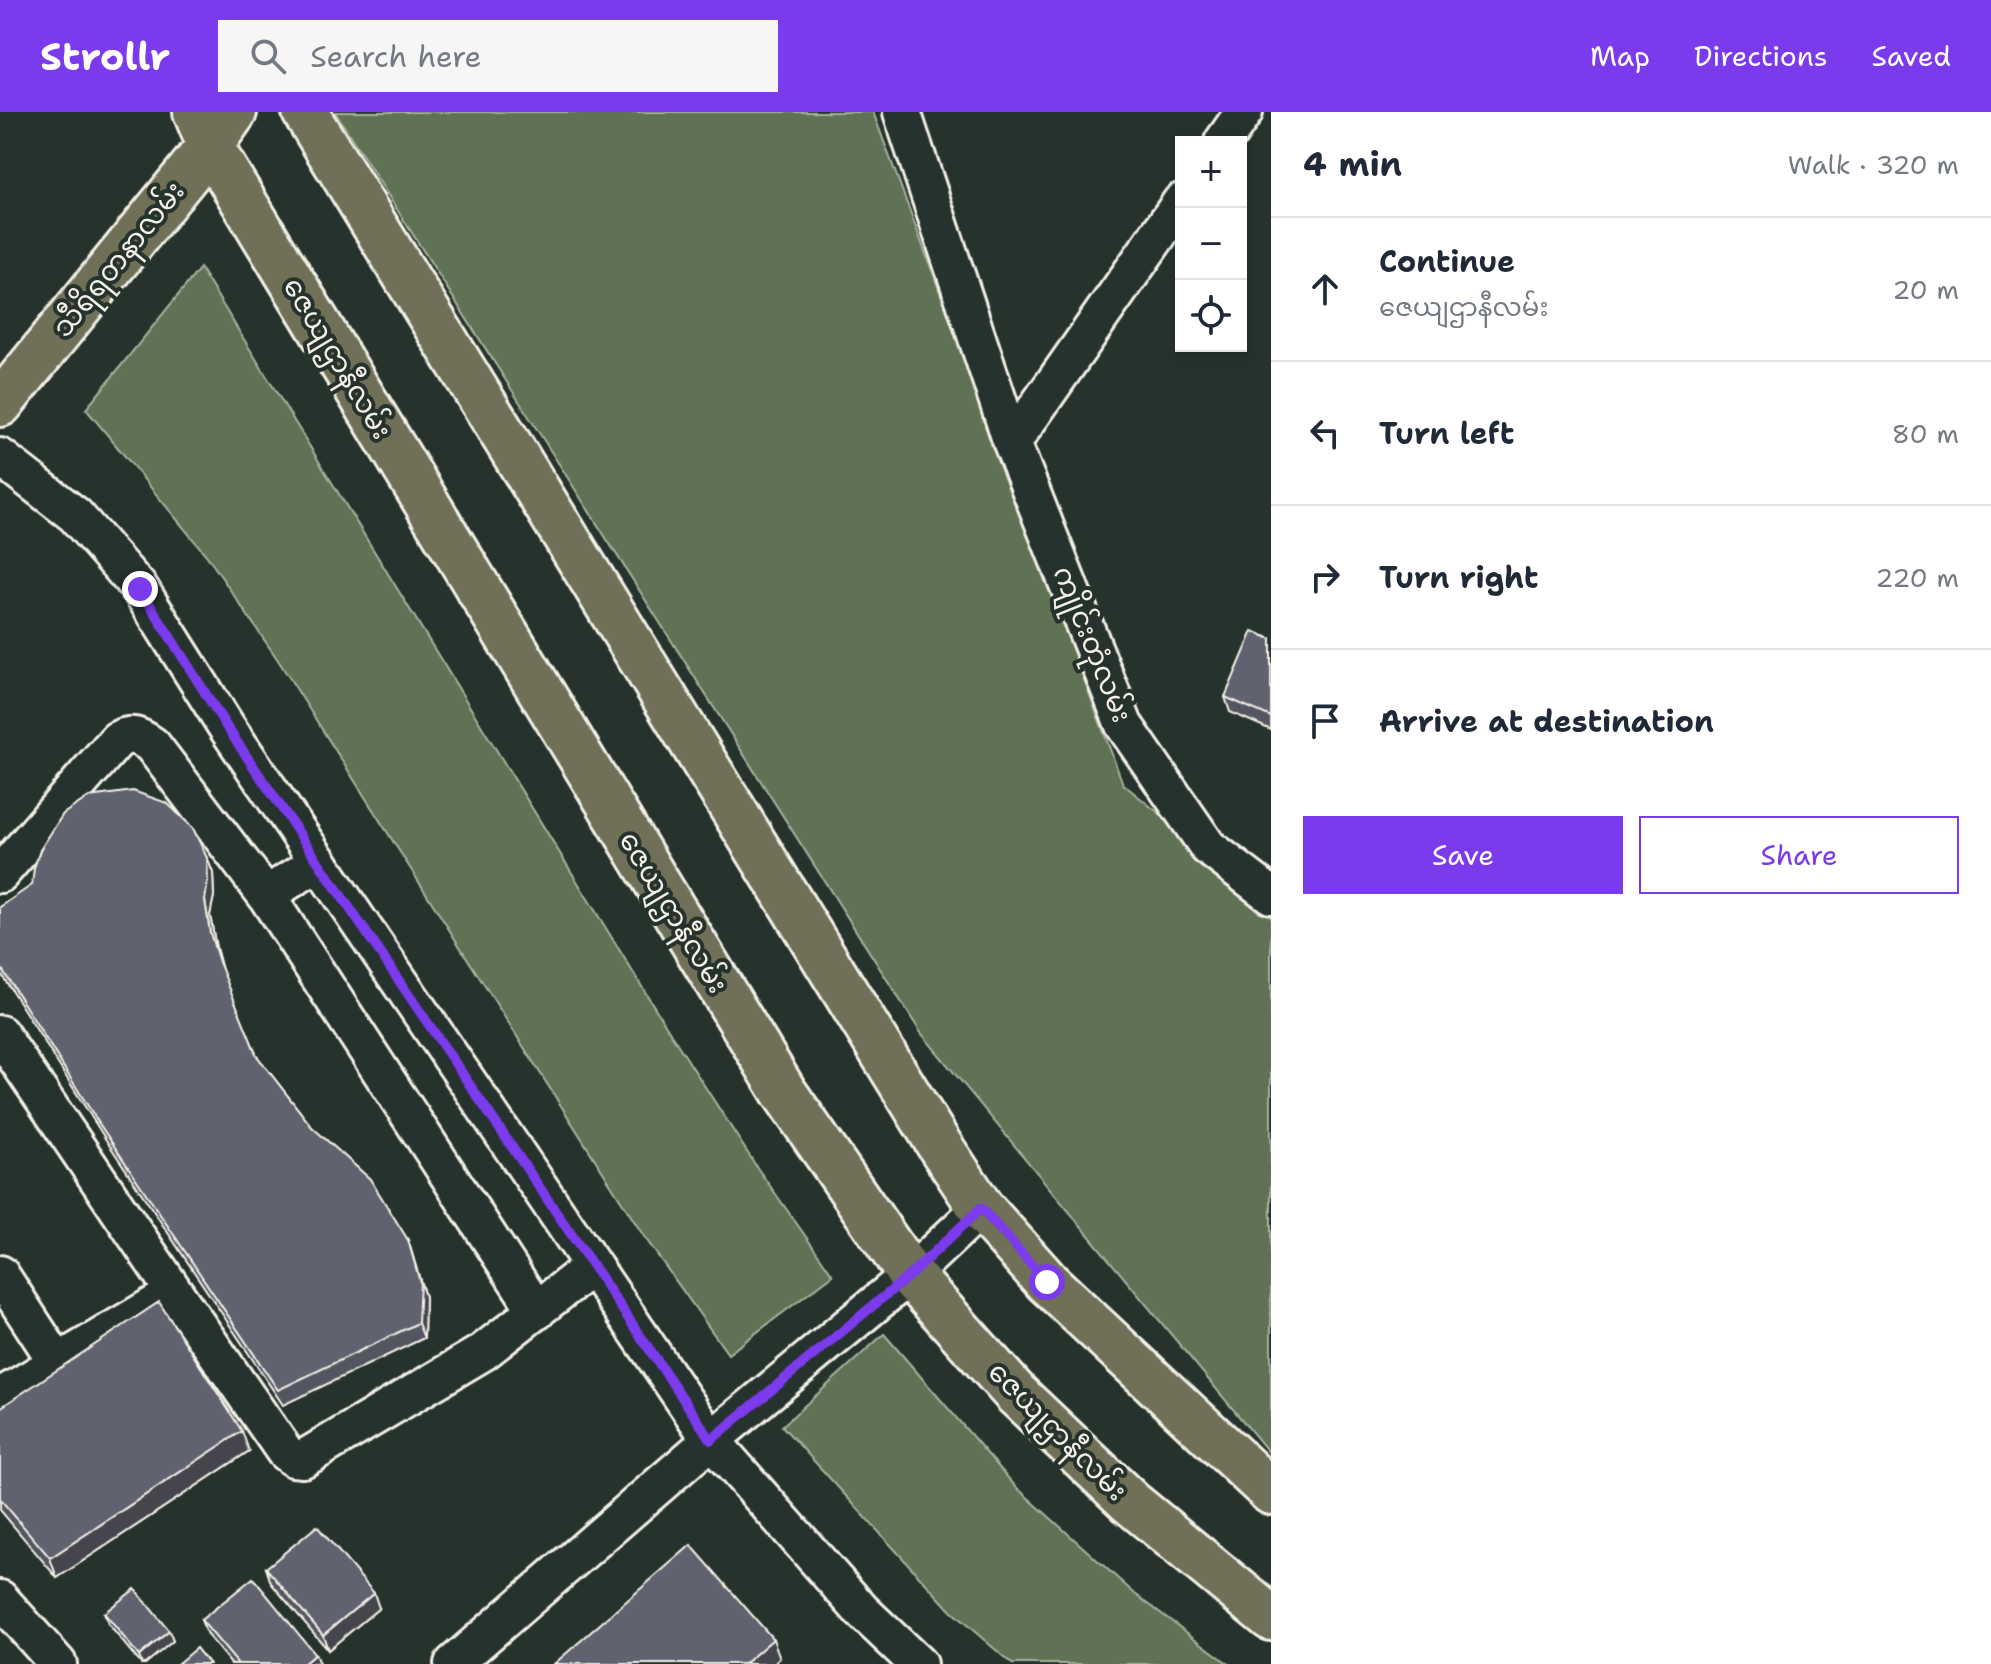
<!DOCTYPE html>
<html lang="en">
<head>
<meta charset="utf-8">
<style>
  :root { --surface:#fff; --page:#f6f6f7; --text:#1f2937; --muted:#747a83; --line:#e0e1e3; --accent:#7c3aed }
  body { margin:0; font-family:"Shantell Sans","Noto Sans Myanmar",sans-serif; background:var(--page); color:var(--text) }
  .controls { position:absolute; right:24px; top:24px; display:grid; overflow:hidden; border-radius:0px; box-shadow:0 4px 12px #0003 }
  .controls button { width:72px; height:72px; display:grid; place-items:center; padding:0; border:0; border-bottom:2px solid var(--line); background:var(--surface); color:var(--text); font:40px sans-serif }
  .stop { position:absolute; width:24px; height:24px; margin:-18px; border:6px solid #7c3aed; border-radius:50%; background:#fff }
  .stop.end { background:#7c3aed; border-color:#fff; box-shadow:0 2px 8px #0008 }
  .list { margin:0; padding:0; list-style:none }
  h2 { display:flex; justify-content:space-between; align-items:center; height:104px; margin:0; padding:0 32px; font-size:34px }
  h2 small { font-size:26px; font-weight:400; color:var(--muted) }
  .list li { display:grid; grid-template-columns:52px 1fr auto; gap:24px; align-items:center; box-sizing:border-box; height:144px; padding:0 32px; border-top:2px solid var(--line) }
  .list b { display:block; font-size:30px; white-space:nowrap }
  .list p { margin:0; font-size:26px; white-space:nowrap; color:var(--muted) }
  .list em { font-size:26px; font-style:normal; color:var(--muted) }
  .actions { display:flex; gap:16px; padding:24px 32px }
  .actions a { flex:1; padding:18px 0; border:2px solid var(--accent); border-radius:0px; text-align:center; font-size:28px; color:var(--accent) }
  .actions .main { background:var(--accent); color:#fff }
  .icon { flex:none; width:44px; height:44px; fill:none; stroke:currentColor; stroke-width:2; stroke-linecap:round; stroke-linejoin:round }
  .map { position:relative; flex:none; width:1271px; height:1552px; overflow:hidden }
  header { display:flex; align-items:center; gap:48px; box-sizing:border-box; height:112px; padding:0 40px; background:var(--accent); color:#fff }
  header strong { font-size:38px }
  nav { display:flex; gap:44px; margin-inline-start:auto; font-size:28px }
  .search { width:560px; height:72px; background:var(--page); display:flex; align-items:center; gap:20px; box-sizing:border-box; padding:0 28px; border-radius:0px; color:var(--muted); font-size:30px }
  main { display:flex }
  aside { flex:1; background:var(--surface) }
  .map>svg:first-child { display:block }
  .green { fill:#5f7255; stroke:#aab29e; stroke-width:2 }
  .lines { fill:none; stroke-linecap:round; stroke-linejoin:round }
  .minor-casing { stroke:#f4f1e8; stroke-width:42 }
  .major-casing { stroke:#f4f1e8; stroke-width:50 }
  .minor { stroke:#26332d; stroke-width:36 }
  .major { stroke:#706f59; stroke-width:44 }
  .wall { fill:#535460; stroke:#f4f1e8; stroke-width:2 }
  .shaded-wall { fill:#44454e; stroke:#f4f1e8; stroke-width:2 }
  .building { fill:#616270; stroke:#f4f1e8; stroke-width:2 }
  .route { stroke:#7c3aed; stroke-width:10 }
  .labels { text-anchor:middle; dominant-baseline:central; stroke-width:8; stroke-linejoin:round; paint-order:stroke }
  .street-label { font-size:28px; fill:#f4f1e8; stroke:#26332d }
</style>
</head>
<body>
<header>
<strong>Strollr</strong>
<div class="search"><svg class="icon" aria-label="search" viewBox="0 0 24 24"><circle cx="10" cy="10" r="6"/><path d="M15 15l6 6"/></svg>Search here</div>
<nav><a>Map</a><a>Directions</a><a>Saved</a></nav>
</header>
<main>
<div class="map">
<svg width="1271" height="1552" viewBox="0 0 1271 1552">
  <rect width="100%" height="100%" fill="#26332d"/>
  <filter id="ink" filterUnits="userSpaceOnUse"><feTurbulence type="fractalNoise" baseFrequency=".0125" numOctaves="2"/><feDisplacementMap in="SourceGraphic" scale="16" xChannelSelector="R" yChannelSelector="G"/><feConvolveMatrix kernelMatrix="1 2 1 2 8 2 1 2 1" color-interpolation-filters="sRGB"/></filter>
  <g filter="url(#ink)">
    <path class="green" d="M335,0H873L1123,672L1271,792V1343L921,921Z
      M200,156L671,922L758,1057L833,1163L728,1242L643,1123L278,548L207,444L86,297Z
      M884,1222L1015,1374L1135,1482L1229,1552H1012L951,1499L782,1314Z"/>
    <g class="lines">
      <g class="minor-casing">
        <path id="minor" d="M902,0L1012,331L1124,613L1208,735L1271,783
          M1223,30L1244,0
          M1012,331L1181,90
          M0,345L75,403L140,477L226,614L711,1328L861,1498L918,1552
          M0,762L117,628C131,620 139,624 152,633L266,783L319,750
          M266,783L537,1199
          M0,922L175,1181
          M0,1162L57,1250
          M0,1285L175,1181L285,1340L293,1346L303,1347L483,1240L593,1154
          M0,1487L58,1552
          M453,1552L711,1328L910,1163L981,1096"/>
      </g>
      <g class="major-casing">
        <path id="major" d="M196,0L210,34L784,980L910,1163L1016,1282L1130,1390L1271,1506
          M305,0L938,1031L981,1096L1047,1170L1271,1380
          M0,292L210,34L234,0"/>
      </g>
      <use href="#minor" class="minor"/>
      <use href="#major" class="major"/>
    </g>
    <path class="wall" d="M1271,527V618L1230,600L1225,585Z
      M207,746L213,761L214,784L210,803L216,836L222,859L257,944L312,1015L408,1128L425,1185L424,1226L283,1293L106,1028L0,860V795Z
      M0,1296L249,1339L57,1466L0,1398Z
      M266,1456L379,1496L328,1538L271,1471Z
      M104,1501L169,1519L173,1529L145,1552H141L108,1512Z
      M201,1508L315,1542L319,1552H231L207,1523Z"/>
    <path class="shaded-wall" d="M207,746L213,761L214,784L210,803L216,836L224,865L210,821L205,788Z
      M408,1128L425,1185L424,1226L418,1211Z
      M242,1319L249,1339L57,1466L50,1446Z
      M374,1481L379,1496L328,1538L323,1523Z
      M169,1519L173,1529L145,1552H142L139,1544Z
      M773,1527L780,1546L774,1552H744Z
      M315,1542L319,1552H303Z"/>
    <path class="building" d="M1253,519L1271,527V605L1225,585Z
      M133,679L167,691L193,716L207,746L208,769L205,788L210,821L219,850L257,944L312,1015L370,1067L408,1128L420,1170L418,1211L278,1278L100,1013L0,854V795L32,773L34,756L40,738L63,702L89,685Z
      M159,1190L242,1319L50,1446L0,1387V1296Z
      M317,1414L374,1481L323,1523L266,1456Z
      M691,1433L773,1527L744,1552H554Z
      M253,1466L315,1542L303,1552H238L201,1508Z
      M135,1477L169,1519L139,1544L104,1501Z
      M196,1536L209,1552H177Z"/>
  </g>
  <g class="lines" filter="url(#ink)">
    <path class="route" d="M140,477L226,614L711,1328L910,1163L981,1096L1047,1170"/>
  </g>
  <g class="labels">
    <g class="street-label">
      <text transform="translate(118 147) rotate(-51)">သီရိရတနာလမ်း</text>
      <text transform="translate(338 246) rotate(59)">ဇေယျဌာနီလမ်း</text>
      <text transform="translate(1093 532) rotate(68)">ကျိုင်းတုံလမ်း</text>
      <text transform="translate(674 800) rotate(59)">ဇေယျဌာနီလမ်း</text>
      <text transform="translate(1058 1319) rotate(45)">ဇေယျဌာနီလမ်း</text>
    </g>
  </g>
</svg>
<div class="controls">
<button>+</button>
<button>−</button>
<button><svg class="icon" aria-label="locate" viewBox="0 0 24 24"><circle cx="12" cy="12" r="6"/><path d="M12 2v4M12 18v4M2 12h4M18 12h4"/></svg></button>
</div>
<div class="stop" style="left:1047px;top:1170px"></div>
<div class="stop end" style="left:140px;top:477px"></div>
</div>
<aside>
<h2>4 min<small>Walk · 320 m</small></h2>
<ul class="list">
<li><svg class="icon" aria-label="ahead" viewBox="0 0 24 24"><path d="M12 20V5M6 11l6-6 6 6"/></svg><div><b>Continue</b><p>ဇေယျဌာနီလမ်း</p></div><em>20 m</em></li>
<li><svg class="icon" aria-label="left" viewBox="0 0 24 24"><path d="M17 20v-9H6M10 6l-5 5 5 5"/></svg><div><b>Turn left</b></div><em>80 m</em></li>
<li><svg class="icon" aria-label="right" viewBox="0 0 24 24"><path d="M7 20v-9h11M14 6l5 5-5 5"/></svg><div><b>Turn right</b></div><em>220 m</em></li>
<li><svg class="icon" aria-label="arrive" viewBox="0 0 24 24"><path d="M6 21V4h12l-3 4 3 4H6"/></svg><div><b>Arrive at destination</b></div></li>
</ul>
<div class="actions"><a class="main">Save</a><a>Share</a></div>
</aside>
</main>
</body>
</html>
